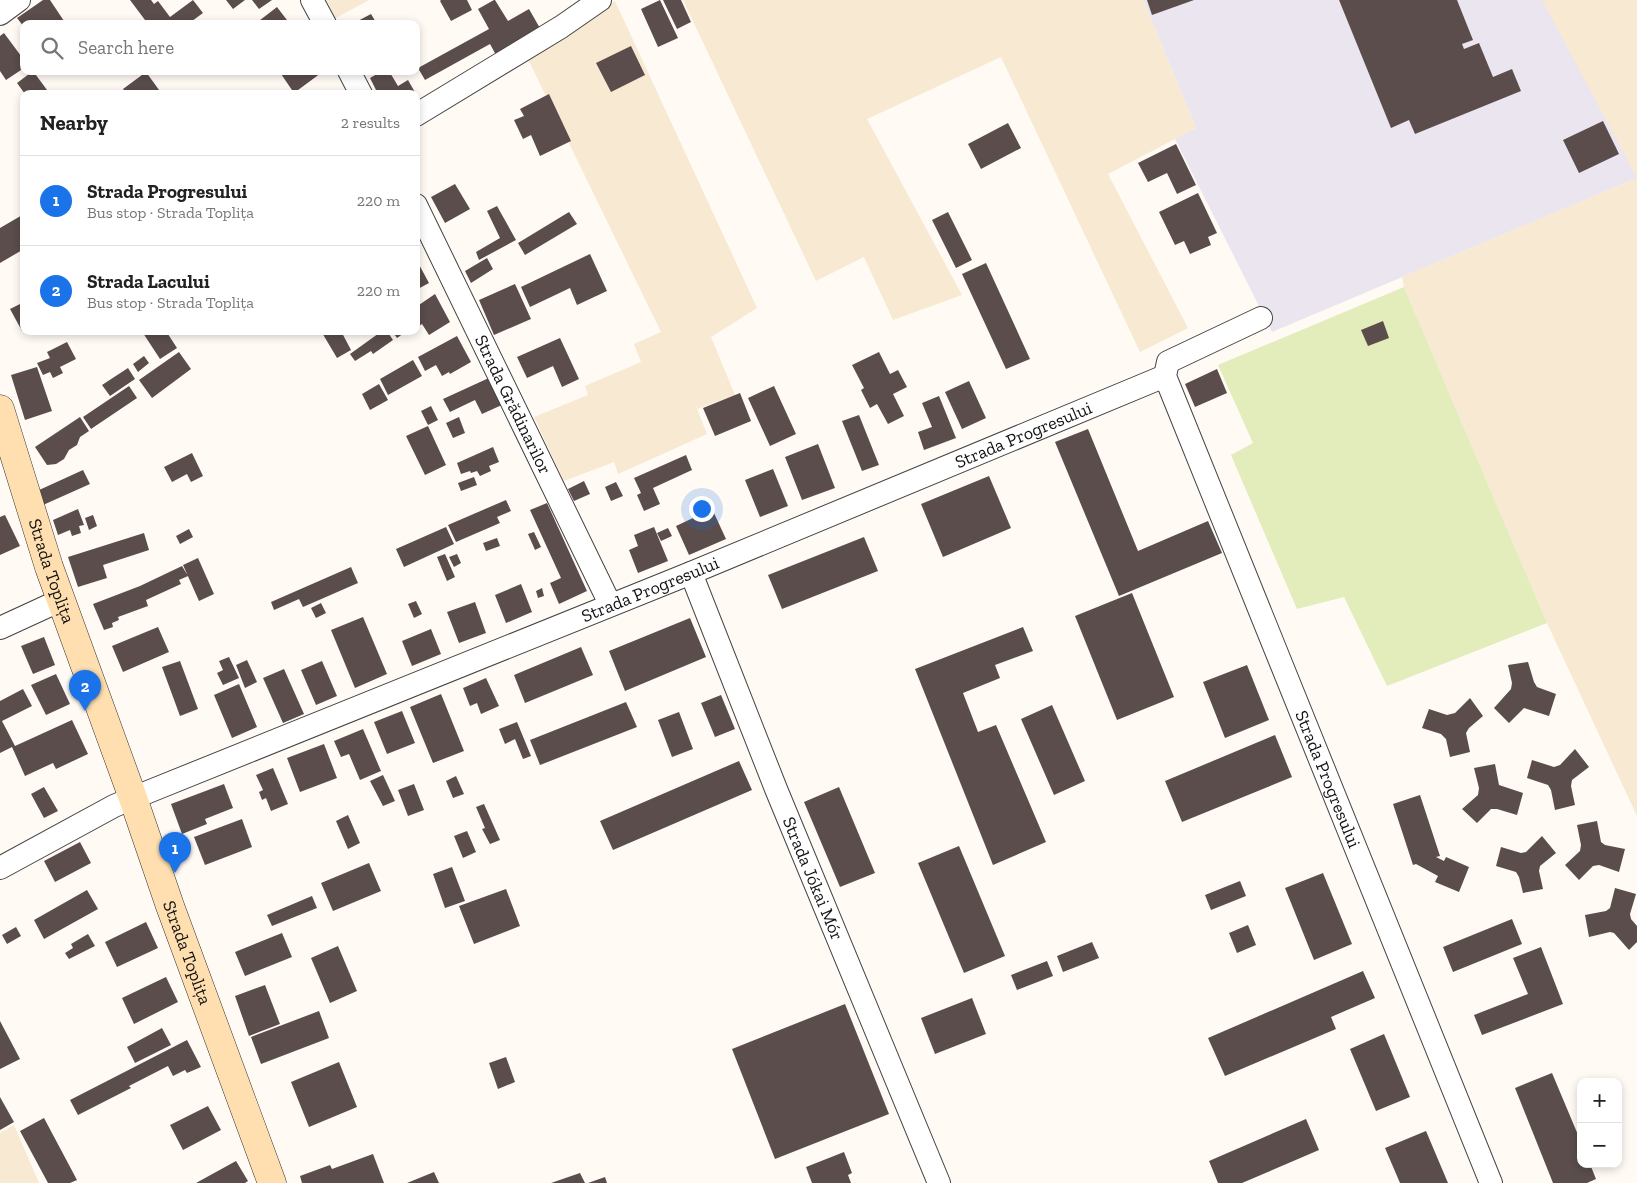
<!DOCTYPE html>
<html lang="en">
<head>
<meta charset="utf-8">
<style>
  :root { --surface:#fff; --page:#f6f6f6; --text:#222; --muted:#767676; --line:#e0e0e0; --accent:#1a73e8 }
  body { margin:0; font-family:"Zilla Slab",serif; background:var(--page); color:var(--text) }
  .controls { position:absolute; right:15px; bottom:15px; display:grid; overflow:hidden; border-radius:10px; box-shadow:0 2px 8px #0003 }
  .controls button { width:45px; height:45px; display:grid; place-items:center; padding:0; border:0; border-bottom:1px solid var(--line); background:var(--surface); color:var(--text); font:25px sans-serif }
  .you { position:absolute; left:701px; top:508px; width:18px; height:18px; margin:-12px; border:4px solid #fff; border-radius:50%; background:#1a73e8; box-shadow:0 0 0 8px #1a73e833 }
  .badge { display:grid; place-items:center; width:32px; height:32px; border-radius:50%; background:var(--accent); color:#fff; font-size:16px; font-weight:700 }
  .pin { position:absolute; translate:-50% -41px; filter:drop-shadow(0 1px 2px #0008) }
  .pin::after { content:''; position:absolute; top:26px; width:18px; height:15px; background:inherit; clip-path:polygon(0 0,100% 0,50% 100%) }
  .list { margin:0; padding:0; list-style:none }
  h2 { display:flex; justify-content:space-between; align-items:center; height:65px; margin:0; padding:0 20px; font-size:21px }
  h2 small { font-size:16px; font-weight:400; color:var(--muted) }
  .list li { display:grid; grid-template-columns:32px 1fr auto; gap:15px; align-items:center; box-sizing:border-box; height:90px; padding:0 20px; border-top:1px solid var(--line) }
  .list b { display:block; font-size:19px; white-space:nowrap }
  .list p { margin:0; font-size:16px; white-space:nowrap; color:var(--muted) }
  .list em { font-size:16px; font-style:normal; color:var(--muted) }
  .icon { flex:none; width:28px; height:28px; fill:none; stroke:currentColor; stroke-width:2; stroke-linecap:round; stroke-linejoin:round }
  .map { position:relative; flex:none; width:1637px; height:1183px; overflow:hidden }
  .search { position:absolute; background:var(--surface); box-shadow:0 2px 8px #0003; left:20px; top:20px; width:400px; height:55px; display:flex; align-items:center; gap:12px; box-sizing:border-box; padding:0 18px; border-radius:10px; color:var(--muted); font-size:19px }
  .panel { position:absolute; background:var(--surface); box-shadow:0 2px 8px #0003; left:20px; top:90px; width:400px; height:245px; border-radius:10px }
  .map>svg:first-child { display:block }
  .industrial { fill:#ebe5ef }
  .farmland { fill:#f7e9d2 }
  .green { fill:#e3ecbb }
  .building { fill:#5a4d4c }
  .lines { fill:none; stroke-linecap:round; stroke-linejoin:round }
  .street-casing { stroke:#444; stroke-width:24 }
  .secondary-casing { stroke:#333; stroke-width:29 }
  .street { stroke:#fff; stroke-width:22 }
  .secondary { stroke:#ffdfaf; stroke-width:28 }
  .labels { text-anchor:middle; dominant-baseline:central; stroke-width:5; stroke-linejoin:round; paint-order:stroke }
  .street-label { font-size:18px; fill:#111; stroke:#fff }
</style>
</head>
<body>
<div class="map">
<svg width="1637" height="1183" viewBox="0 0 1637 1183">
  <rect width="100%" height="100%" fill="#fffaf4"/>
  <path class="industrial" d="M1143,0H1545L1637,178L1272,332L1175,139L1196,128Z"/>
  <path class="farmland" d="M322,0H369L332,20Z
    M683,0H1143L1196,128L1108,174L1188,328L1140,352L1001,57L867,119L962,295L893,320L864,257L816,281Z
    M1542,0H1637V816L1547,623L1404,287L1402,277L1637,178Z
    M615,1L757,308L711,337L735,395L697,409L707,434L618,474L614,462L564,481L534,417L588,395L585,386L641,362L634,344L661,332L527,57Z
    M14,1125L39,1183H0V1133Z"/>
  <path class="green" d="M1404,287L1547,623L1387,686L1344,597L1297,609L1231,455L1253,443L1218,365Z"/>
  <path class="building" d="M43,0H50L66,24H24V27L17,18Z
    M130,0H151L154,4L158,1L170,17L193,0L203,13L188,24H148Z
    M226,0H245L233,9Z
    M252,0H272L259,9Z
    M441,0H467L472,10L451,21L440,1Z
    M494,0H495L508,21L529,9L541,30L496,55L490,44L425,80L418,68L489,29L478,9Z
    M660,0L678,38L658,47L641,9Z
    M663,0H681L691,22L677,29Z
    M1147,0H1194L1152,15Z
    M1339,0H1457L1473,40L1462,44L1464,49L1479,43L1493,77L1512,69L1521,91L1415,134L1409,120L1391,128Z
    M277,7L290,24H255Z
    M371,14L377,24H352Z
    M4,33L24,60V68L6,80L0,71V36Z
    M631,46L645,75L611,92L596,63Z
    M33,71L50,94H25L17,83Z
    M279,71H320L321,73L294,93Z
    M382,71H389L398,86L408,80L416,94H378L370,78Z
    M146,72L162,94H127L123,89Z
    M549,94L571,141L540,156L531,135L523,139L514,120L524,116L520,109Z
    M1603,121L1619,154L1579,173L1563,140Z
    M1008,123L1021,148L981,169L968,144Z
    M1176,144L1196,185L1177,194L1167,173L1148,182L1138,163Z
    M455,184L470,209L445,223L431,197Z
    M1198,193L1217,233L1208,237L1211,245L1190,254L1184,241L1175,245L1159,212Z
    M497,206L516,240L479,260L476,252L500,238L487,211Z
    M569,212L577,224L525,255L518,243Z
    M948,212L972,260L956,268L932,220Z
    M24,214V249L0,263V228Z
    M590,254L607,291L577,305L570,288L530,307L521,287Z
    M487,258L493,269L471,283L465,271Z
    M416,259L429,283L416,290Z
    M986,263L1030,359L1006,369L962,274Z
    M515,284L531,319L494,335L479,300Z
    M435,294L450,322L429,335L422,324L416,328V307Z
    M24,302V330L22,331L10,309Z
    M1383,321L1389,338L1368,346L1361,330Z
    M146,331H166L177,348L160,359L143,333Z
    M321,331H341L351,350L337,358Z
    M382,331H387L393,340L373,354L371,351L355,361L350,354Z
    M392,331H407L397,338Z
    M457,336L471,362L450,374L449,372L442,376L436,365L425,371L418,357Z
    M560,338L579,379L562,387L553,366L527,378L517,357Z
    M67,342L76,359L60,367L63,373L53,378L50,372L43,375L37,363L50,358L47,352Z
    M179,352L191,369L152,398L139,380Z
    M879,352L890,374L898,370L907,387L893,394L904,416L888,424L877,404L870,408L861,390L864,388L852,365Z
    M144,356L149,363L138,372L133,364Z
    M413,360L422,376L388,395L380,379Z
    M37,367L52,411L25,420L11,375Z
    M128,368L135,379L110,396L102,385Z
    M1217,369L1227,393L1195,407L1185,384Z
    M491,377L504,404L482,414L475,400L450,412L443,399Z
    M969,381L986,418L962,429L945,392Z
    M379,384L388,400L370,410L362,394Z
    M129,386L137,398L91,429L83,417Z
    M774,386L796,434L770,446L748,398Z
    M740,393L751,421L715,436L703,408Z
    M939,396L956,438L924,450L918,432L932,427L922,403Z
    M431,406L438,420L428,425L421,411Z
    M859,415L879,465L862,471L842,421Z
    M80,417L89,431L80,437L77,445L69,450L64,459L56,464L47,465L35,447Z
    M459,417L465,433L453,438L446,423Z
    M428,426L446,465L425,475L406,436Z
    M1088,429L1138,551L1208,521L1222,553L1119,596L1055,442Z
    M818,444L835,488L802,500L785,457Z
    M493,447L499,462L489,466L491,471L480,476L477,471L471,473L470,471L461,474L457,463Z
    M192,453L203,476L191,482L187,474L172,482L164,467Z
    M686,455L692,470L653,488L660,504L644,511L637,495L641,493L634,478Z
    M773,469L788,506L760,517L745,480Z
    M83,470L90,484L43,505L37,491Z
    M989,476L1011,528L943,557L921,504Z
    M474,477L477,485L461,491L458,483Z
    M584,481L590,494L574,501L568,489Z
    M616,482L623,496L611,501L605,487Z
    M506,500L511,511L497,517L500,523L456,542L448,525Z
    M708,500L726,539L689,555L676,526L693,518L689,508Z
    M547,503L587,591L559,604L550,583L561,578L530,510Z
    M78,509L84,525L79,526L81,533L72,536L70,530L58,535L53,520Z
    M5,515L20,546L0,555V517Z
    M93,515L97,526L89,530L85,518Z
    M446,527L454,544L404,567L396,549Z
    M654,527L668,561L638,573L629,550L638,546L634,535Z
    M668,528L672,536L661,541L657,533Z
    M189,529L193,537L180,544L176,536Z
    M534,532L541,547L535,550L528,534Z
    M144,533L149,550L103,565L107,578L78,587L68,557Z
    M864,537L878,571L782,609L768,575Z
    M497,538L500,546L486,551L483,543Z
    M445,554L455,577L447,581L437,557Z
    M457,554L461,563L454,567L449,557Z
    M198,558L214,594L199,601L183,565Z
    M182,566L188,576L179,580L181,584L146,600L148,606L118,617L119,620L112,623L113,627L104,630L93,604L140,586Z
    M351,567L358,583L303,607L299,599L274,610L271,602Z
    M521,584L532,612L506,623L495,595Z
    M542,588L544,596L538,598L536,591Z
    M1132,593L1174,697L1117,720L1075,616Z
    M416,601L422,614L414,618L408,604Z
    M475,602L486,633L459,643L447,612Z
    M321,603L326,613L316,618L311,608Z
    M363,617L387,674L355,688L331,630Z
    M690,618L706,657L625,691L609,651Z
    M158,627L169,652L123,672L112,646Z
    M1023,627L1033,651L995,665L1000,678L963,693L978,732L996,725L1046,842L993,865L915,669Z
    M431,629L441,654L412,666L402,641Z
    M44,637L55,665L33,674L21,646Z
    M581,647L593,675L525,703L514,675Z
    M229,657L239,678L223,685L217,673L223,670L219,661Z
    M247,660L257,682L245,688L236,665Z
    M180,661L198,709L180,716L162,667Z
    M322,661L337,696L316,705L301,670Z
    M1528,662L1534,682L1537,687L1556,694L1549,716L1524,708L1509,723L1494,708L1511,689L1512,683L1508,665Z
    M1247,665L1269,720L1225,738L1203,682Z
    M284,669L304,714L283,723L263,678Z
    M56,674L70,704L46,715L31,685Z
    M486,678L499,706L481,714L477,703L470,706L463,688Z
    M239,684L257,727L232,738L214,695Z
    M23,689L32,706L2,721L15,746L72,720L88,754L56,769L53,763L25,776L12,747L0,753V701Z
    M441,694L464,751L433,763L410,707Z
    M721,695L735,729L715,737L701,703Z
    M1470,698L1483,716L1469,728L1466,733L1470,752L1450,757L1446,739L1441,734L1422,728L1429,709L1447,715L1455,713Z
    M626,702L637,727L540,765L530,740Z
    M1052,705L1085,781L1054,795L1021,719Z
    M402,711L415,743L387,754L374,722Z
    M679,712L693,749L672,757L658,720Z
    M517,722L531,756L523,759L515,739L505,744L499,729Z
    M363,729L381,771L360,780L349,754L341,757L334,741Z
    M1275,735L1292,777L1182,822L1165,781Z
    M324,744L337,778L300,792L287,758Z
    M1575,749L1589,767L1572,780L1571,786L1575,805L1555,810L1551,790L1548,785L1527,778L1532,760L1554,767L1560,765Z
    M739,761L752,790L613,850L600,821Z
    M1495,764L1499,785L1523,793L1517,815L1497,809H1491L1477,823L1462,809L1478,795L1479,788L1474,768Z
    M273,768L288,804L271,811L266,798L262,800L259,792L263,790L256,775Z
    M383,775L395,801L383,806L370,781Z
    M456,776L464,794L453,798L446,781Z
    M224,784L233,808L205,819L207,824L182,834L171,804Z
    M414,784L424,810L408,816L398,790Z
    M44,787L58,811L44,818L31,794Z
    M839,787L875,873L840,887L804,802Z
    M1420,795L1440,856L1436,857L1444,861L1446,857L1469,867L1459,892L1435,882L1438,876L1416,864L1413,865L1393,804Z
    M484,804L500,840L490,844L482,829L485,828L476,807Z
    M348,815L360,843L348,849L336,821Z
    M242,819L252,847L205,865L194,837Z
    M1597,821L1601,842L1605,845L1625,849L1619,872L1599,865L1593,866L1579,880L1565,865L1580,851L1581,845L1577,825Z
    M467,831L476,852L463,858L454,836Z
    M1542,836L1556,853L1540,866L1539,871L1543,889L1523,893L1519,877L1516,872L1496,866L1501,847L1521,853L1526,852Z
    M80,842L91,863L55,882L44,861Z
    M959,846L1005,956L964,973L918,863Z
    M369,863L381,891L333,911L321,883Z
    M452,867L465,901L445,908L433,874Z
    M1323,873L1352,944L1314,960L1285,888Z
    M1240,881L1246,896L1211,910L1205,895Z
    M1615,888L1636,894L1630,914L1631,919L1637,926V942L1629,950L1614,933L1610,932L1589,937L1585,915L1606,911L1610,908Z
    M506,889L520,926L474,944L459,906Z
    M87,890L98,909L44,939L34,920Z
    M312,896L317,908L272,926L267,915Z
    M1512,919L1522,944L1453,972L1443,947Z
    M146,922L158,948L117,967L105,942Z
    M1248,925L1256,945L1237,953L1229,933Z
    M16,927L21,936L7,944L2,935Z
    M282,933L292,957L245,976L235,952Z
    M88,934L95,946L69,959L65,953L73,948L71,944Z
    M1092,942L1099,958L1063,972L1057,956Z
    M338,946L357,991L330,1003L311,958Z
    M1541,947L1563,1004L1482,1035L1474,1015L1528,994L1513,958Z
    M1047,961L1053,976L1017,990L1011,975Z
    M1363,971L1375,998L1331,1017L1336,1029L1225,1076L1208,1038Z
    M166,977L178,1002L134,1024L122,998Z
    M265,985L280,1024L249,1036L235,996Z
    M972,998L986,1034L935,1054L921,1018Z
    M845,1004L889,1114L775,1159L732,1049Z
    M319,1011L329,1038L261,1064L251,1037Z
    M0,1021L20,1059L0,1069Z
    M162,1028L171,1045L135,1063L127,1047Z
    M1384,1034L1410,1097L1376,1111L1350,1049Z
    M187,1040L201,1067L187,1073L185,1070L173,1076L168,1066L129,1086L131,1088L78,1115L70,1100Z
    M506,1057L515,1082L498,1089L489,1063Z
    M339,1062L357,1107L309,1127L291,1082Z
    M1552,1073L1581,1142V1164H1590L1596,1179L1587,1183H1553L1515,1088Z
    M0,1097L14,1122L0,1130Z
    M208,1106L221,1130L183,1150L170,1125Z
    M44,1118L77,1180L70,1183H48L20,1131Z
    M1306,1119L1319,1150L1242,1183H1218L1209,1161Z
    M1426,1131L1448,1183H1400L1385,1148Z
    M844,1152L852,1173L848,1175L851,1183H812L806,1167Z
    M373,1154L384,1183H302L300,1176L330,1165L332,1169Z
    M236,1161L248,1181L245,1183H196Z
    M434,1172L439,1183H407Z
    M580,1173L585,1183H551Z
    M605,1177L607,1183H588Z"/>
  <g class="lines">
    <g class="street-casing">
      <g id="street">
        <path d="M312,0L325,24"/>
        <path d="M0,14L19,0"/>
        <path d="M349,71L361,94"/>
        <path d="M416,115L561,27L600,0"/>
        <path id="s1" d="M416,205L610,604"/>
        <path id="s2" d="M1261,318L1168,362L1165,376L1491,1183"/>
        <path id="s3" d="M691,573L776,789L939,1183"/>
        <path d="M0,628L61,600"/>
        <path id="s4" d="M0,868L114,806L133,798L691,573L1165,376"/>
      </g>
    </g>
    <g class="secondary-casing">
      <g id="secondary">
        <path id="s5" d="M0,409L49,567L133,798L170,906L272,1183"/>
      </g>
    </g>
    <use href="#street" class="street"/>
    <use href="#secondary" class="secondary"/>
  </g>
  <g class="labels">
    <g class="street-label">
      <text stroke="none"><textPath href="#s1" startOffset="222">Strada Grădinarilor</textPath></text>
      <text stroke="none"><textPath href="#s4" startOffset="1112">Strada Progresului</textPath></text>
      <text stroke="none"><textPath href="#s5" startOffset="170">Strada Toplița</textPath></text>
      <text stroke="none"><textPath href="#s4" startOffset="708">Strada Progresului</textPath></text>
      <text stroke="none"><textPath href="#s2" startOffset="552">Strada Progresului</textPath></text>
      <text stroke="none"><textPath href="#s3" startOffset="329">Strada Jókai Mór</textPath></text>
      <text stroke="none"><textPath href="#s5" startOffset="575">Strada Toplița</textPath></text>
    </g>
  </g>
</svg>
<div class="controls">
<button>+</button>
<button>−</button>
</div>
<div class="you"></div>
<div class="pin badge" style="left:175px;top:873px">1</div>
<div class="pin badge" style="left:85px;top:711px">2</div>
<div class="search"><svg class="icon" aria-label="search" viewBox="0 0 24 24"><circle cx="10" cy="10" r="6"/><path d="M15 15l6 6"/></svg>Search here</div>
<section class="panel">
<h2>Nearby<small>2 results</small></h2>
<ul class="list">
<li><span class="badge">1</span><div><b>Strada Progresului</b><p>Bus stop · Strada Toplița</p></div><em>220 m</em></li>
<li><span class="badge">2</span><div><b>Strada Lacului</b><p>Bus stop · Strada Toplița</p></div><em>220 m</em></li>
</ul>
</section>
</div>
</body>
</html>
